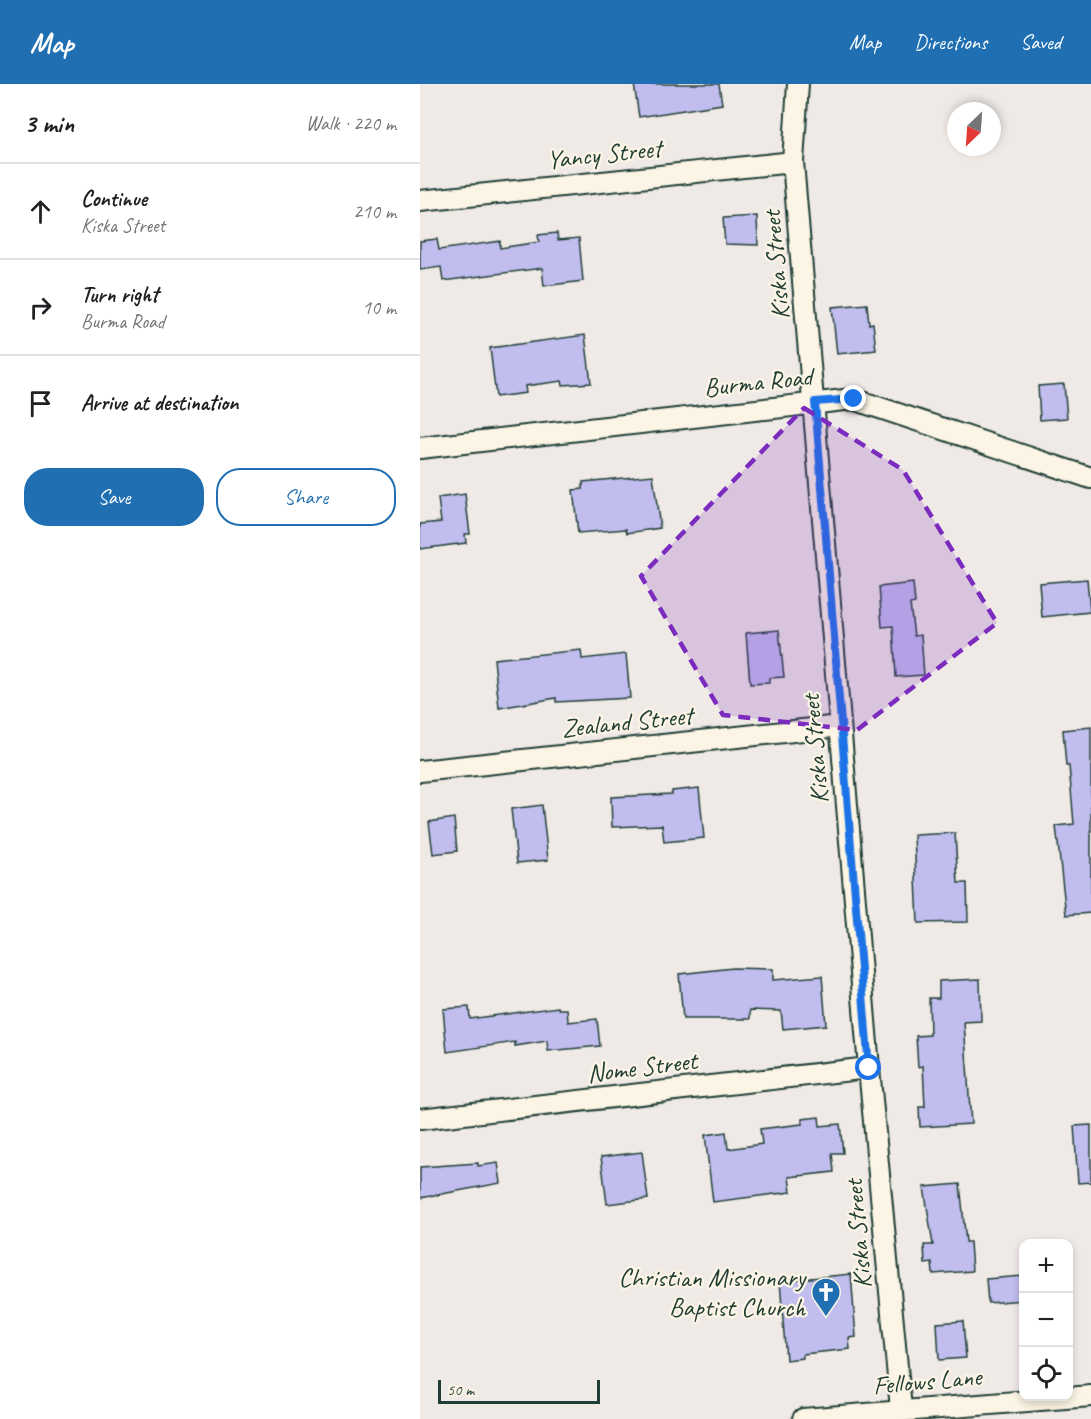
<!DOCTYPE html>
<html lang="en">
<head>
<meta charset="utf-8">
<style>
  :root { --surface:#fff; --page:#f6f6f6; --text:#202124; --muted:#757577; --line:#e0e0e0; --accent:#1f6fb2 }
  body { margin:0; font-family:Caveat,sans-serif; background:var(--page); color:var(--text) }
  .controls { position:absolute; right:18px; bottom:18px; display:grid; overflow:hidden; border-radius:12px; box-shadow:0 3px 9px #0003 }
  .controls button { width:54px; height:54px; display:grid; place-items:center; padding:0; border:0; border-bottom:2px solid var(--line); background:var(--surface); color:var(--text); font:30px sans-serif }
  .compass { position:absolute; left:527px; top:18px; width:54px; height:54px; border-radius:50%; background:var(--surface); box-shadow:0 3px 9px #0003; rotate:205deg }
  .scale { position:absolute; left:18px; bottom:15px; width:162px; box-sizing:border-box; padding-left:6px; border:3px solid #1f3d34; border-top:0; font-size:16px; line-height:21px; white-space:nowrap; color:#1f3d34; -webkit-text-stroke:4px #fcf5e5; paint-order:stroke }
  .stop { position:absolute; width:18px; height:18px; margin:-14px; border:4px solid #1a73e8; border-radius:50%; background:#fff }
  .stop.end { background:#1a73e8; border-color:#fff; box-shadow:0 2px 6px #0008 }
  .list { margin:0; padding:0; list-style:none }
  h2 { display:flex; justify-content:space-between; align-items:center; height:78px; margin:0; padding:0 24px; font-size:26px }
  h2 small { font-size:20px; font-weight:400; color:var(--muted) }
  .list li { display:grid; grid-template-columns:39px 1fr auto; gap:18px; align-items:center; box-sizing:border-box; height:96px; padding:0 24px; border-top:2px solid var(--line) }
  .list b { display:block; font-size:22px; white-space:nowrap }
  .list p { margin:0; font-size:20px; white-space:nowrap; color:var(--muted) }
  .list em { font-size:20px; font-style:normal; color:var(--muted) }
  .actions { display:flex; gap:12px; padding:18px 24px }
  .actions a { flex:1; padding:14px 0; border:2px solid var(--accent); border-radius:24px; text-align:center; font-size:21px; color:var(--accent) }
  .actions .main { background:var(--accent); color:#fff }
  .icon { flex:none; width:33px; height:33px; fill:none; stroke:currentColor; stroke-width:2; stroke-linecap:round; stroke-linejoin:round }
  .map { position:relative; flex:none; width:671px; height:1335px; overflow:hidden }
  header { display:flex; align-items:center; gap:36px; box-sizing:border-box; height:84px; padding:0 30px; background:var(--accent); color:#fff }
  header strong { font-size:28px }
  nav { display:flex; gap:33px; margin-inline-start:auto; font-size:21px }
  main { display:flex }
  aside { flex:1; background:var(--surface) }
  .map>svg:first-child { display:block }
  .building { fill:#c1bdef; stroke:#1f3d34; stroke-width:1.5 }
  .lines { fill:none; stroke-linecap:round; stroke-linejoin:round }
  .street-casing { stroke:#1f3d34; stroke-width:24 }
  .street { stroke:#fcf5e5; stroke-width:20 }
  .route { stroke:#1a73e8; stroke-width:8 }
  .marked { fill:#7b2cbf; fill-opacity:0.2; stroke:#7b2cbf; stroke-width:4.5; stroke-dasharray:12 8; stroke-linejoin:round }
  .labels { text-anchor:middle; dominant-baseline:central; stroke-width:4.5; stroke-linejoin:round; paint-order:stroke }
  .street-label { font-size:26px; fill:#1f3d34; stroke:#fcf5e5 }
  .poi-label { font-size:26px; fill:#1f3d34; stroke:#fcf5e5; text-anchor:end }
</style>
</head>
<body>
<header>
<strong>Map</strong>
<nav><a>Map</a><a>Directions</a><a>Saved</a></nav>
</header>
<main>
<aside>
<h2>3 min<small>Walk · 220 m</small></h2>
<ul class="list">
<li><svg class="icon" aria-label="ahead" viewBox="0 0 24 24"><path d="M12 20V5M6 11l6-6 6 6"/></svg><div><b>Continue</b><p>Kiska Street</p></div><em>210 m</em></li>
<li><svg class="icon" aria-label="right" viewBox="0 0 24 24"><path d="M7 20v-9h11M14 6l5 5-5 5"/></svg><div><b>Turn right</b><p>Burma Road</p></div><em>10 m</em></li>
<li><svg class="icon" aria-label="arrive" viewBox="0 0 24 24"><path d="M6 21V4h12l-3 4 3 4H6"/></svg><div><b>Arrive at destination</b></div></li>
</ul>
<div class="actions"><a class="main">Save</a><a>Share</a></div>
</aside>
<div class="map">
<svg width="671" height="1335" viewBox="0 0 671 1335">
  <rect width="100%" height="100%" fill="#f0eae7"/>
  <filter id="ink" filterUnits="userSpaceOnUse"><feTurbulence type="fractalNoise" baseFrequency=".0167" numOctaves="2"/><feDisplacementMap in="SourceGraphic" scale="12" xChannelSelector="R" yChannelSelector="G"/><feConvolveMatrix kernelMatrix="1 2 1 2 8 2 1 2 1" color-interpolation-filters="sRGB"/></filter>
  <g filter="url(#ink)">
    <path class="building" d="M214,0H299L302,20L219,33Z
      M337,132L338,161L305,160L303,134Z
      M137,149L138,156L159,154L163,197L124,202L122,184L23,197L21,183L0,186V157L17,155L19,166L80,157V164L119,158L118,151Z
      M447,220L449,240L453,239L456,266L417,270L412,223Z
      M165,251L171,299L143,301L142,297L105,302L106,309L76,313L70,264Z
      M644,300L647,334L620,336L618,302Z
      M233,391L240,444L207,449L206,445L158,449L153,406L163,405V398Z
      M45,410L50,450H45L46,459L0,465V440L21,438L18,414Z
      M667,495L670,528L622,533L619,499Z
      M493,499L495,519L490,520L494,552L501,551L504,591L476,593L473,542L462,543L459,503Z
      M359,546L364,593L349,594V599L330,600L326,549Z
      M161,566L162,575L206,570L210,614L136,618V614L79,624L74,575Z
      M671,643V829L646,831L636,742L654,740L649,682H646L643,646Z
      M279,704L284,754L244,758L242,741L192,743L191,713L252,710V707Z
      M122,721L128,776L97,779L91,725Z
      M34,734L37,767L13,770L9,738Z
      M535,749L538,799H547L548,838L498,839L494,751Z
      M313,884L353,885V896L402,892L406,941L363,945L361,927L330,926V935H263L259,890Z
      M560,895L561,937L544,938L551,1040L500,1043L499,1023H505L503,982L498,983L496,952L510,951L509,914H519V897Z
      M49,923L50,935L138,923L139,925H147L148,938L177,935L180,962L128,967L127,957L95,962V958L27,968L23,925Z
      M399,1033L400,1042L420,1040L423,1069H412L414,1088L369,1093L371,1108L293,1118L285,1051L306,1048L308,1065L342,1060L340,1045L382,1040V1035Z
      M671,1041V1098L658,1099L654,1042Z
      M222,1068L228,1115L187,1120L181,1073Z
      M58,1079V1082L78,1079L81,1099L0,1114V1083Z
      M540,1100L546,1158H550L552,1187L513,1190L512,1179L505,1180L504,1161H513L504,1103Z
      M431,1190L436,1253L429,1254L430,1265L383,1270V1274L366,1276L360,1197Z
      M603,1192V1216L568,1219L566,1195Z
      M543,1237L546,1274L519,1276L517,1239Z"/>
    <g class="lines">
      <g class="street-casing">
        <path id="street" d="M378,0L373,78L449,984L481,1325
          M0,117L373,78
          M0,364L433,315L671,394
          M0,687L420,642
          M0,1035L449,984
          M383,1335L671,1312"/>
      </g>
      <use href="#street" class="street"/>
    </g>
  </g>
  <g class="lines" filter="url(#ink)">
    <path class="route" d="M434,315L395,318L449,984"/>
  </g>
  <path class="marked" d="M384,324L483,386L577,539L437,646L303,631L221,492Z"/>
  <defs>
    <g id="church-pin" transform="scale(1.5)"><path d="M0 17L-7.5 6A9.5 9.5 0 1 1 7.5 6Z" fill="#1f6fb2" stroke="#fcf5e5"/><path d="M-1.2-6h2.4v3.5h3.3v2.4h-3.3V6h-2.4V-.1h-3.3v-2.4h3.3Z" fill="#fff"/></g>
  </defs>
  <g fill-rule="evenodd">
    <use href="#church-pin" x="406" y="1208"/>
  </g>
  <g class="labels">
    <g class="street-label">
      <text transform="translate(184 70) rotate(-6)">Yancy Street</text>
      <text transform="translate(356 181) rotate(-95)">Kiska Street</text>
      <text transform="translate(338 298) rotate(-6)">Burma Road</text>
      <text transform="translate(207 638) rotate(-6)">Zealand Street</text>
      <text transform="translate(395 665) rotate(-95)">Kiska Street</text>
      <text transform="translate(222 983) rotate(-7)">Nome Street</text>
      <text transform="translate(438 1150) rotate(-95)">Kiska Street</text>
      <text transform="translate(507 1297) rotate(-5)">Fellows Lane</text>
    </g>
    <g class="poi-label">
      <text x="385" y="1193">Christian Missionary<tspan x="385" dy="30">Baptist Church</tspan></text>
    </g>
  </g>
</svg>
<div class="controls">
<button>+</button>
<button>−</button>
<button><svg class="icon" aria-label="locate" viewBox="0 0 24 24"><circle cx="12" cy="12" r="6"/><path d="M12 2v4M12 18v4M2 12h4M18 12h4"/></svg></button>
</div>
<svg class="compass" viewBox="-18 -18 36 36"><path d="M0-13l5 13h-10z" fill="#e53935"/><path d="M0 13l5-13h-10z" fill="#757577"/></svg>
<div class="scale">50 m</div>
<div class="stop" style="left:449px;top:984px"></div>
<div class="stop end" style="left:434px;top:315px"></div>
</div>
</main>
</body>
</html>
